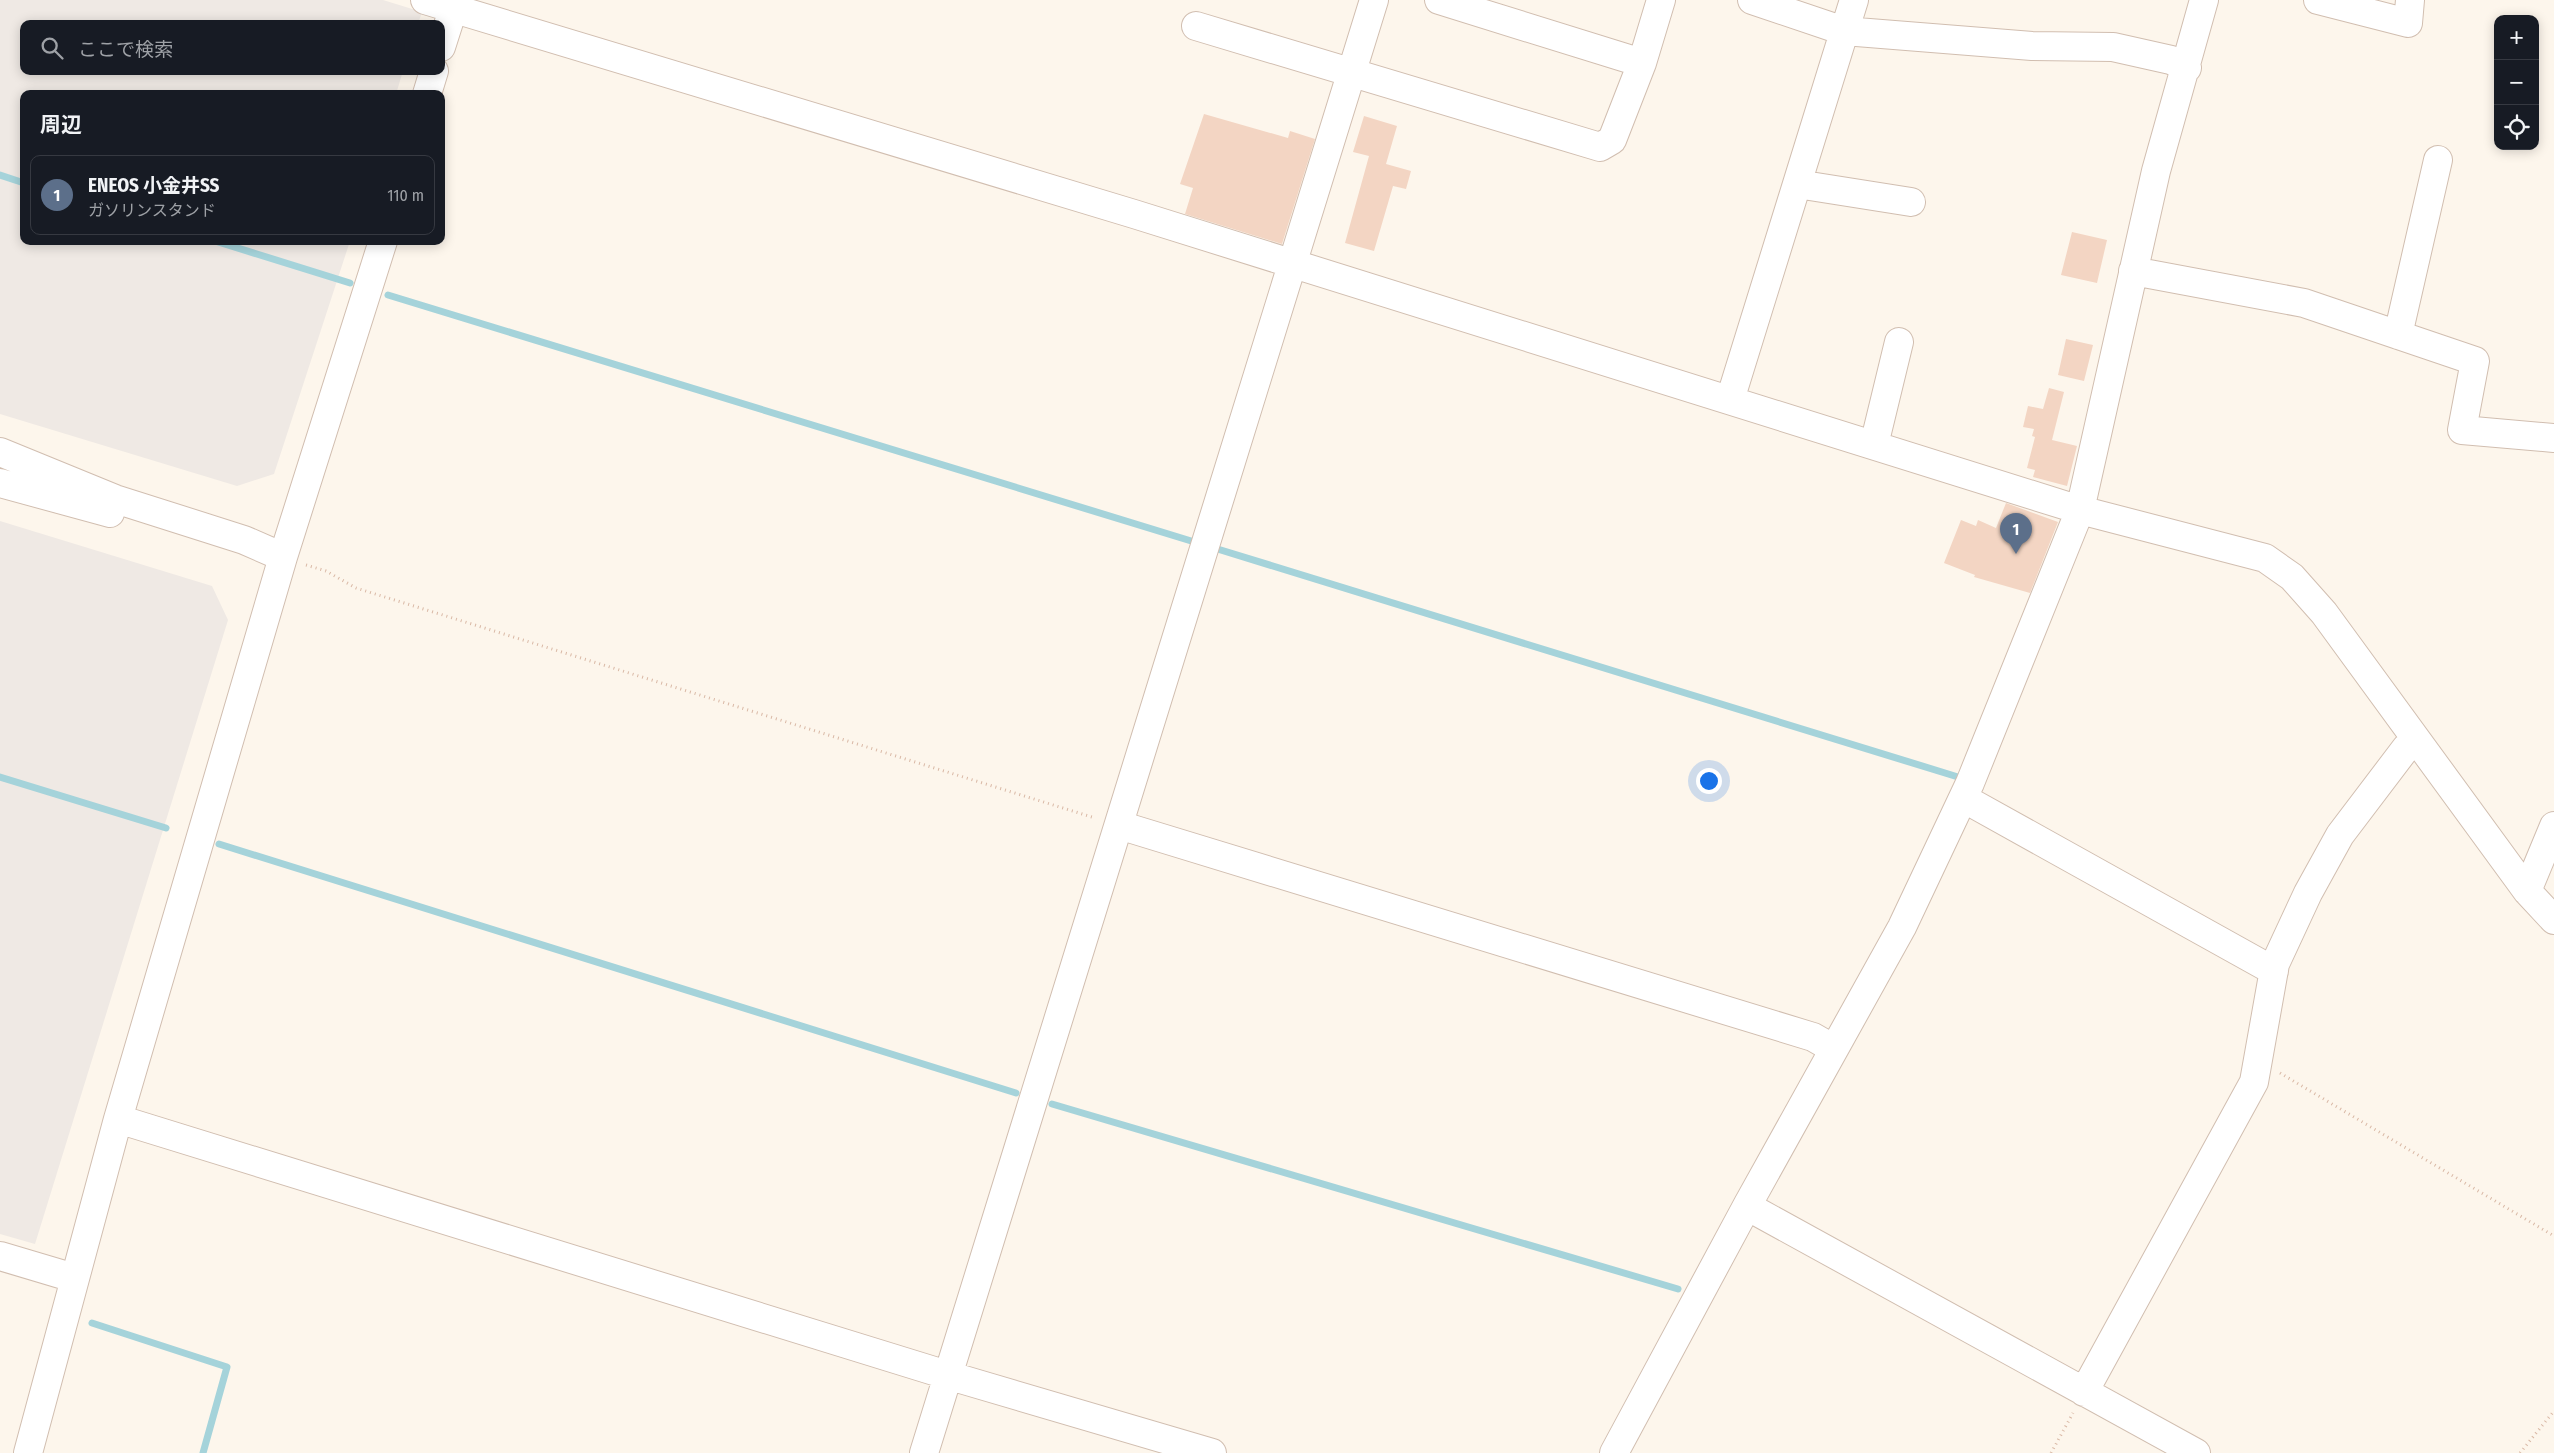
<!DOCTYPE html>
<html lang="ja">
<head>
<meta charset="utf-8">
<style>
  :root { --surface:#171b24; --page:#20242c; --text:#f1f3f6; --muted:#9ea1a6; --line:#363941; --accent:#e76f51 }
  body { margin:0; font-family:"Fira Sans Condensed","Noto Sans JP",sans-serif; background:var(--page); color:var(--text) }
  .controls { position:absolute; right:15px; top:15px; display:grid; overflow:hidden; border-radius:10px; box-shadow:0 2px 12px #0003 }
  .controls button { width:45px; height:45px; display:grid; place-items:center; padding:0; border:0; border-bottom:1px solid var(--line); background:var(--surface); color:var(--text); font:25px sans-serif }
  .you { position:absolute; left:1708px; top:780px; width:18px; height:18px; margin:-12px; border:4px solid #fff; border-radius:50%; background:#1a73e8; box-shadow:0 0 0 8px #1a73e833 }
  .badge { display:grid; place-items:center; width:32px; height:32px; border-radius:50%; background:var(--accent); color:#fff; font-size:16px; font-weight:700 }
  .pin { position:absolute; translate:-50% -41px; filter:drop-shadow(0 1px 2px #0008) }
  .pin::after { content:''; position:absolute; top:26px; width:18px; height:15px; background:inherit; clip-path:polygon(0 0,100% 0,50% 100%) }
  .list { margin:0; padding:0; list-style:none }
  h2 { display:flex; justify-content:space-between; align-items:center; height:65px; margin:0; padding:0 20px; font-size:21px }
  h2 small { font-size:16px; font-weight:400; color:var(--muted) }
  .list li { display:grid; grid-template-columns:32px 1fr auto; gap:15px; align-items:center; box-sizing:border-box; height:80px; margin:0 10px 10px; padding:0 10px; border:1px solid var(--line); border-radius:10px }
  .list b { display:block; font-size:19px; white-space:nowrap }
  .list p { margin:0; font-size:16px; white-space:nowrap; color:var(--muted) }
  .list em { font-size:16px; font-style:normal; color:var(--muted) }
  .icon { flex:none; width:28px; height:28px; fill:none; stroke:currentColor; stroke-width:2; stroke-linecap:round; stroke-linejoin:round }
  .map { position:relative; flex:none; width:2554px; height:1453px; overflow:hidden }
  .search { position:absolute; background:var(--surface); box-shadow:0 2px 12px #0003; left:20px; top:20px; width:425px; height:55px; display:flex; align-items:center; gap:12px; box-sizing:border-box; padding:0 18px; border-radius:10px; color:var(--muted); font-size:19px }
  .panel { position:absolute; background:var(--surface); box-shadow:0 2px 12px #0003; left:20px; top:90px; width:425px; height:155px; border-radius:10px }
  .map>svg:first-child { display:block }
  .industrial { fill:#efe9e4 }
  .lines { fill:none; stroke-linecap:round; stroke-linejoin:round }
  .stream { stroke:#a5d3da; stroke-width:7 }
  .building { fill:#f3d5c3 }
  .minor-casing { stroke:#d1beb0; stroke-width:30 }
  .path { stroke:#d9b8a5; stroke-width:3; stroke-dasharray:1 4; stroke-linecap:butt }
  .minor { stroke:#fff; stroke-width:28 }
</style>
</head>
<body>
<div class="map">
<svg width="2554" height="1453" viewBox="0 0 2554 1453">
  <rect width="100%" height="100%" fill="#fdf6ec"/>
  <path class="industrial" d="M0,0H383L422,12L418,24H24V71H403L396,94H24V241H350L274,474L237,486L0,414Z
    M0,521L212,586L228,620L35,1244L0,1234Z"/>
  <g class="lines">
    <path class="stream" d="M0,175L24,183
      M215,241L350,283
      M388,295L1201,544
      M1211,547L1958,777
      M0,777L166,828
      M219,844L1016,1093
      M1052,1104L1678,1289
      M92,1323L227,1367L203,1453"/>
  </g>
  <path class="building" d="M1204,114L1288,138L1290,131L1315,139L1282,244L1185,214L1193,188L1180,184Z
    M1364,116L1397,126L1386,164L1411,171L1406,189L1393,186L1374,251L1345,243L1369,156L1353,152Z
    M2072,232L2107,240L2097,283L2061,275Z
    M2066,339L2093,345L2084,381L2058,375Z
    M2049,388L2064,392L2052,440L2077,446L2067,486L2033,477L2035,470L2027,468L2035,437L2032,436L2034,429L2023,427L2028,406L2043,409Z
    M2006,503L2058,522L2030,593L1974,577L1975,575L1944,563L1961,520L1976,526L1978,520L1996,528Z"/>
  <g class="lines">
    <g class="minor-casing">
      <path id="minor" d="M425,0L1134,214L2080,510L2265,558L2292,577L2324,613L2527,891L2554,920
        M1439,0L1642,63
        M1752,0L1844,31L2032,46L2113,47L2171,60L2187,68
        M2318,0L2408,23L2410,0
        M1196,26L1600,147L1612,140L1642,63L1661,0
        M441,47L456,0
        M427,94L434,71
        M1797,184L1911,202
        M2133,271L2304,303L2475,361L2462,430L2554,438
        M2398,335L2438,160
        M1730,400L1854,0
        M1874,445L1899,342
        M0,452L115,499L244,540L283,557
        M0,483L110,513
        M1963,798L2274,971
        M1119,825L1813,1037L1834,1049
        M2527,891L2554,826
        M118,1119L947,1375L1212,1453
        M1748,1204L1754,1210L2196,1453
        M0,1256L74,1278
        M2084,1392L2254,1082L2275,964L2308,893L2340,835L2406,748L2416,740
        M28,1453L118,1119L283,557L383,241
        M924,1453L1374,0
        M1614,1453L1748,1204L1902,927L1970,783L2080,510L2156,171L2204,0"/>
    </g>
    <path class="path" d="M306,565L326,571L356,588L1095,818
      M2280,1073L2554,1236
      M2051,1453L2073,1413
      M2520,1453L2554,1411"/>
    <use href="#minor" class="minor"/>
  </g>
</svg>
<div class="controls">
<button>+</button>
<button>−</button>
<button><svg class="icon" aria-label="locate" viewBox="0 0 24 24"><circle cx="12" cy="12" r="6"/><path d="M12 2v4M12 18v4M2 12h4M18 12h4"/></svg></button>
</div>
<div class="you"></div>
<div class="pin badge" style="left:2016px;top:554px;background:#5c6f8a">1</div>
<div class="search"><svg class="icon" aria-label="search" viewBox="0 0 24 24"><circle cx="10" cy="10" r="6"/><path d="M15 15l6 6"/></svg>ここで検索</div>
<section class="panel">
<h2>周辺<small></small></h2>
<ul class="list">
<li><span class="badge" style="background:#5c6f8a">1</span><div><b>ENEOS 小金井SS</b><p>ガソリンスタンド</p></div><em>110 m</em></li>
</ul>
</section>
</div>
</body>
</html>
